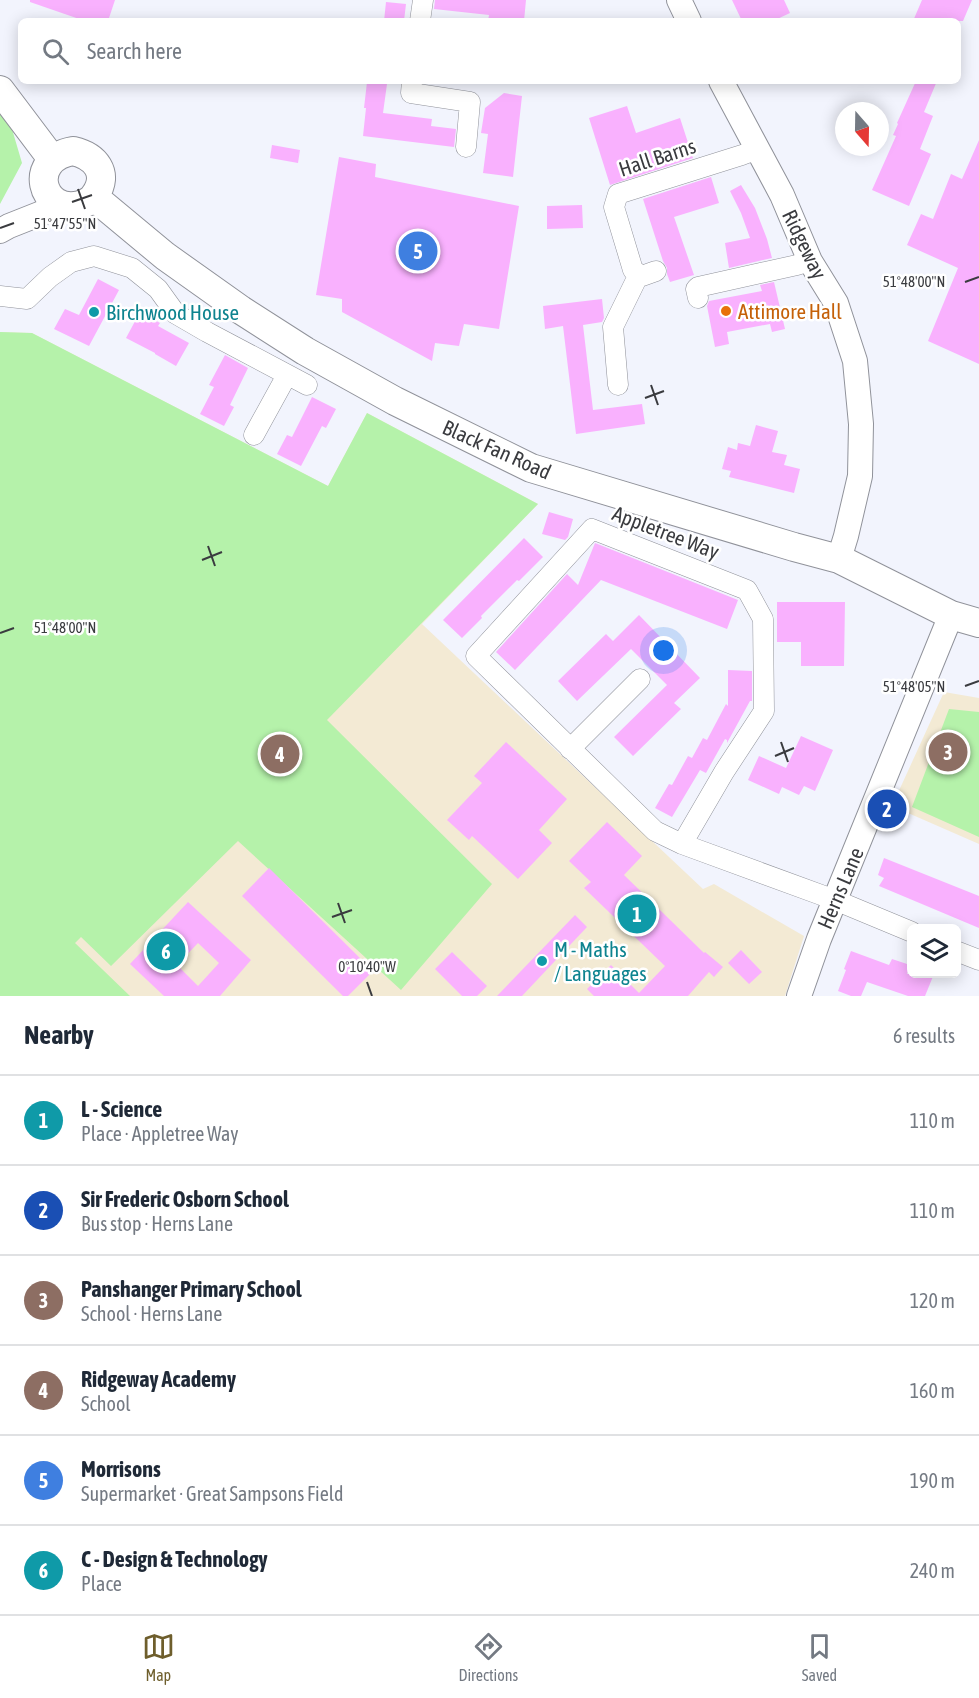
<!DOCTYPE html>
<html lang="en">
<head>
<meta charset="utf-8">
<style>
  :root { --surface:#fff; --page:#f2f2f3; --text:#1f2937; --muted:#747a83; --line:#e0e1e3; --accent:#6e5e2c }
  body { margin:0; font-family:"Asap Condensed",sans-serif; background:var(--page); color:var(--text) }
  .controls { position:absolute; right:18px; bottom:18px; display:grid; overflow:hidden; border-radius:9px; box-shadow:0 3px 15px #0003 }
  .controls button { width:54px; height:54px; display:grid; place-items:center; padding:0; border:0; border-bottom:2px solid var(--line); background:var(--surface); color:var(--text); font:30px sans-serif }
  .compass { position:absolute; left:835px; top:102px; width:54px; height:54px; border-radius:50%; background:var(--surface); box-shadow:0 3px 15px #0003; rotate:160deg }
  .you { position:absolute; left:664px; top:651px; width:21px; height:21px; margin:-15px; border:4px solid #fff; border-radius:50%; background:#1a73e8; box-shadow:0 0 0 9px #1a73e833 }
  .badge { display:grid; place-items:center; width:39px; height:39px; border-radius:50%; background:var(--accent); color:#fff; font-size:20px; font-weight:700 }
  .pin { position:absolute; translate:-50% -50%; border:3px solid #fff; box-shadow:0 2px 6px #0006 }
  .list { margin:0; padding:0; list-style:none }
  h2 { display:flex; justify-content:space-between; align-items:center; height:78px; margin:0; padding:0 24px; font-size:26px }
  h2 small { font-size:20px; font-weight:400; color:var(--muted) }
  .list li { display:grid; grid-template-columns:39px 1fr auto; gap:18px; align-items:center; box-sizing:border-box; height:90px; padding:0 24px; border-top:2px solid var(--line) }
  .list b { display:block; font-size:22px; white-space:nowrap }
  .list p { margin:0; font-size:20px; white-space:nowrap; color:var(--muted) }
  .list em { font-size:20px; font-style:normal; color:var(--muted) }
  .icon { flex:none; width:33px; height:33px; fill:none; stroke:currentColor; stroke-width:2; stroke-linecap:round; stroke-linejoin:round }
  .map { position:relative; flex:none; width:979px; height:996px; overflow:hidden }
  .search { position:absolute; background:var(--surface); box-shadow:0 3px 15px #0003; left:18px; right:18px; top:18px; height:66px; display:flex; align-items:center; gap:15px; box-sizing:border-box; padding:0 21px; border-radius:9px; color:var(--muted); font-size:22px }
  .sheet { height:618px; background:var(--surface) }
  nav { display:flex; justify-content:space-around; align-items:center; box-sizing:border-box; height:84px; border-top:2px solid var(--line); background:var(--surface); font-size:16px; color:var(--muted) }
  nav a { display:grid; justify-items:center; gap:3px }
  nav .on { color:var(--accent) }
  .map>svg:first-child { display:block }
  .education { fill:#f3ead4 }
  .green { fill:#b5f2aa }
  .building { fill:#f9b1fe; fill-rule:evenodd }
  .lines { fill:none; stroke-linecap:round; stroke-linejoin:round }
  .minor-casing { stroke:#90929a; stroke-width:21 }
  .tertiary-casing { stroke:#90929a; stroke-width:26 }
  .secondary-casing { stroke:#90929a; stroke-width:30 }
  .minor { stroke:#fff; stroke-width:20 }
  .tertiary { stroke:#fff; stroke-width:24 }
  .secondary { stroke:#fff; stroke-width:28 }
  .ticks { fill:none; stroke:#3a3b3f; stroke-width:2 }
  .food-dot { fill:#e8710a; stroke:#fff; stroke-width:2 }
  .culture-dot { fill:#0f9aa8; stroke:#fff; stroke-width:2 }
  .labels { text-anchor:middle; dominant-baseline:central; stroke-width:5; stroke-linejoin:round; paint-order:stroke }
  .street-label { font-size:21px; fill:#3a3b3f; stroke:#fff }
  .food-label { font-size:21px; fill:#c56008; stroke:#fff; text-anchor:start }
  .culture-label { font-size:21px; fill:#0d838f; stroke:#fff; text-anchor:start }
  .ticks-label { font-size:15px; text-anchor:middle; fill:#3a3b3f; stroke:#fff; stroke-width:5; stroke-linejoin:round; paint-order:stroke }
</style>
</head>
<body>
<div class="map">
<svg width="979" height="996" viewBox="0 0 979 996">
  <rect width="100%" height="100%" fill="#f2f4fd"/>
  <path class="education" d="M0,332L32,333L328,486L367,413L538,504L422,624L703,889L714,884L804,936L785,996H0Z
    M944,692L979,698V844L892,806Z"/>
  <path class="green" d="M0,112L12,129L22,163L0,204Z
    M0,332L32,333L328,486L367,413L538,504L327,720L492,884L401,990L238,841L111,966L81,937L75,943L130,996H0Z
    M949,709L979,712V837L912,807Z"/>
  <path class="building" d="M30,0H115L108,21H85L30,2Z
    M435,0H526L524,21H488L489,15L434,9Z
    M732,0H784L790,13L773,21H742Z
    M922,0H972L963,21H913Z
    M386,2L406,4L404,21H384Z
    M916,81H937L924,112L933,116L920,149L931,154L909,206L872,190L896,136L893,135L898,124L897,123Z
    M367,82L387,84L383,113L432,119L431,126L456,129L454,147L363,136L366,108H364Z
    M504,93L522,96L513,177L483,173L488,134L481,133L485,108Z
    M627,106L636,133L680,118L693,158L610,185L589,118Z
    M979,140V364L928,341L958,268L907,245L921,214L933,219L951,174L962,179Z
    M272,145L300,150L298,163L270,158Z
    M339,157L376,164L375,177L519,206L499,329L464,324L459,346L435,343L432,361L342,312V299L316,295Z
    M711,177L719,203L674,217L694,275L670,282L667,274V268L663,261L643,199Z
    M741,185L755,208L767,239L772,258L729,268L725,243L750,238L741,213L730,191Z
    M582,205L583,228L547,229V206Z
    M98,279L119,290L89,346L54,329L65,309L79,315Z
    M774,282L785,329L772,332L770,324L727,332L729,344L715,347L707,306L709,301L762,291L760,285Z
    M602,299L604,318L602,322L583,325L593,410L642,404L645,424L576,434L563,326L545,329L543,306Z
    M140,312L160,323L158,326L189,343L176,366L155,354V353L126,338Z
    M225,355L248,368L230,405L234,407L224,426L200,414L214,387L209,385Z
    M312,397L336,409L326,428L322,426L301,466L277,454L287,435L292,437Z
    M756,425L778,431L772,452L787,455L784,465L800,469L794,493L729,477L731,471L722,469L728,447L737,450L738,443L750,446Z
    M549,512L573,519L568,537L565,540L542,534Z
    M524,538L543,557L519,581L517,580L481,616L482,618L462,638L443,620Z
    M595,543L738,600L727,629L601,580L515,670L496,652L567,574L578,585Z
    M777,602H845L844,666H801V642H777Z
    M639,615L700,678L674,703L681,709L633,756L614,737L667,685L631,649L577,701L558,681L606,634L613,641Z
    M728,670L752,671V701H750L727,743V740L725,739L706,773L700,770L672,817L655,808L669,784L672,785L688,756L692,758L703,738L707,740L726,704L728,706Z
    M801,736L833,750L815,791L804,786L799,795L782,787L779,794L748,780L759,756L786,768Z
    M506,742L567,799L539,830L552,843L518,879L472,836L469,840L447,820L482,783L474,776Z
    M607,822L642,856L624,875L704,953L705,952L723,967L714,977L709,972L688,996H594L587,989L611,965L639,993L665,966L584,888L591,882L569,861Z
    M884,858L979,896V928L879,886L884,878L878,875Z
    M269,868L373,971L348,996H343L242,896Z
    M188,902L251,960L220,996H164L130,964ZM198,943L219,963L198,986L177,965Z
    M575,915L587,927L522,996H497Z
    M741,950L762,972L749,984L728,963Z
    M851,951L889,965L892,959L910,965L907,974H934L925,996H908L867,982L861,996H851L838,991L846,970L844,969Z
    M452,952L487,986L477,996H462L435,969Z"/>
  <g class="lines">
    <g class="minor-casing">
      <path id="minor" d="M420,21L423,0
        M412,81L411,93L470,102L466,147
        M656,271L642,276L633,270L614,207L618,194L742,155L758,149
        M0,296L27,299L50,277L71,262L94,256L132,268L158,289L176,314L207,332L307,385
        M698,298L696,289L698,287L797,265L810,261
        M618,385L613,327L639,274
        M254,435L287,375
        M570,749L640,679
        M682,844L724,772L764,711L763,619L747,590L592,529L476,656L655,831L682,844L835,900L912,932
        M956,951L979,960"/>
    </g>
    <g class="tertiary-casing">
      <path id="tertiary" d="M679,0L689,21
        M721,81L782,195L810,261L836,303L855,361L861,424L860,476L846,536L839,559
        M0,231L9,226L62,205
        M799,996L819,939L951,615"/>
    </g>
    <g class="secondary-casing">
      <path id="secondary" d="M0,90L52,159
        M73,151C95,156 110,173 95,195C92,200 86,203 80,205C41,215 26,159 73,151Z
        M94,197L165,256L241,310L305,351L395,401L531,468L794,547L839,559L951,615L979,623"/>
    </g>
    <use href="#minor" class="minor"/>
    <use href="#tertiary" class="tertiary"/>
    <use href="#secondary" class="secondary"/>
  </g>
  <path class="ticks" d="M78,189L85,209M72,202L92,195M0,228L14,223M965,282L979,277M651,385L658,405M645,398L664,391M208,546L215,566M202,560L222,552M0,633L14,628M965,686L979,681M781,742L788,762M775,756L794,748M338,903L345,923M332,917L352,910M367,982L372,996"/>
  <circle class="food-dot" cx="726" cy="311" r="6"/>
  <g class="culture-dot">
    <circle cx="94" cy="312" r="6"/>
    <circle cx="542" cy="961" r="6"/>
  </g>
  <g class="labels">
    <g class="street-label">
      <text transform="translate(657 157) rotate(-18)">Hall Barns</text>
      <text transform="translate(805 244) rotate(64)">Ridgeway</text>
      <text transform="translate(497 449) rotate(24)">Black Fan Road</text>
      <text transform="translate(666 532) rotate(21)">Appletree Way</text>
      <text transform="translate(840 888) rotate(-67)">Herns Lane</text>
    </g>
    <g class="food-label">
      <text x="738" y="311">Attimore Hall</text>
    </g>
    <g class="culture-label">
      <text x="106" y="312">Birchwood House</text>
      <text x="554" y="949">M - Maths<tspan x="554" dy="24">/ Languages</tspan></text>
    </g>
  </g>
  <g class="ticks-label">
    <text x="65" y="229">51°47'55"N</text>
    <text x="914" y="287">51°48'00"N</text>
    <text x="65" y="633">51°48'00"N</text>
    <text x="914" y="692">51°48'05"N</text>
    <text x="367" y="972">0°10'40"W</text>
  </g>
</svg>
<div class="controls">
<button><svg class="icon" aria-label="layers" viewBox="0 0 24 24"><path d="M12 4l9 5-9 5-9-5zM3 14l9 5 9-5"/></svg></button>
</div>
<svg class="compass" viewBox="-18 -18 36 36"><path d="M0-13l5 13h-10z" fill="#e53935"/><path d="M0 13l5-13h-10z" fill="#747a83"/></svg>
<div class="you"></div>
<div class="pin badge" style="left:637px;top:914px;background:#0f9aa8">1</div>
<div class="pin badge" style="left:887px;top:809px;background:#1a4fb4">2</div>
<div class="pin badge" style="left:948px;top:752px;background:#8d6e63">3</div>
<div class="pin badge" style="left:280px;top:754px;background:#8d6e63">4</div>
<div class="pin badge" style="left:418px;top:251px;background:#3f7fe0">5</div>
<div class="pin badge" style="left:166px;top:951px;background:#0f9aa8">6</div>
<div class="search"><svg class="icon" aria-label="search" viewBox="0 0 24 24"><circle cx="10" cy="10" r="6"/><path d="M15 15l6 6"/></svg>Search here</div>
</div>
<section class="sheet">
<h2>Nearby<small>6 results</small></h2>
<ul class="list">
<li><span class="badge" style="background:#0f9aa8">1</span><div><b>L - Science</b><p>Place · Appletree Way</p></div><em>110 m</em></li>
<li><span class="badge" style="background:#1a4fb4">2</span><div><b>Sir Frederic Osborn School</b><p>Bus stop · Herns Lane</p></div><em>110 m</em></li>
<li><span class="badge" style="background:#8d6e63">3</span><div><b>Panshanger Primary School</b><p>School · Herns Lane</p></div><em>120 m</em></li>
<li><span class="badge" style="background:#8d6e63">4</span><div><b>Ridgeway Academy</b><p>School</p></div><em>160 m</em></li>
<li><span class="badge" style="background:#3f7fe0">5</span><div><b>Morrisons</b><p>Supermarket · Great Sampsons Field</p></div><em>190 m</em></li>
<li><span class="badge" style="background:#0f9aa8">6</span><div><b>C - Design &amp; Technology</b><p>Place</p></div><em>240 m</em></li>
</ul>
</section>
<nav>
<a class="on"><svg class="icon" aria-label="map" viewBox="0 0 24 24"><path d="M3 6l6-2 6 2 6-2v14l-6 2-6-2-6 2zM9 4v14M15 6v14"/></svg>Map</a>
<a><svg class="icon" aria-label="directions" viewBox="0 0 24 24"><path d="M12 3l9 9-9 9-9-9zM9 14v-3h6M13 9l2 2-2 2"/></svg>Directions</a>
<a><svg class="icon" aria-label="saved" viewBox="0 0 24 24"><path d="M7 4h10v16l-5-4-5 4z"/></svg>Saved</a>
</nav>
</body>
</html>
